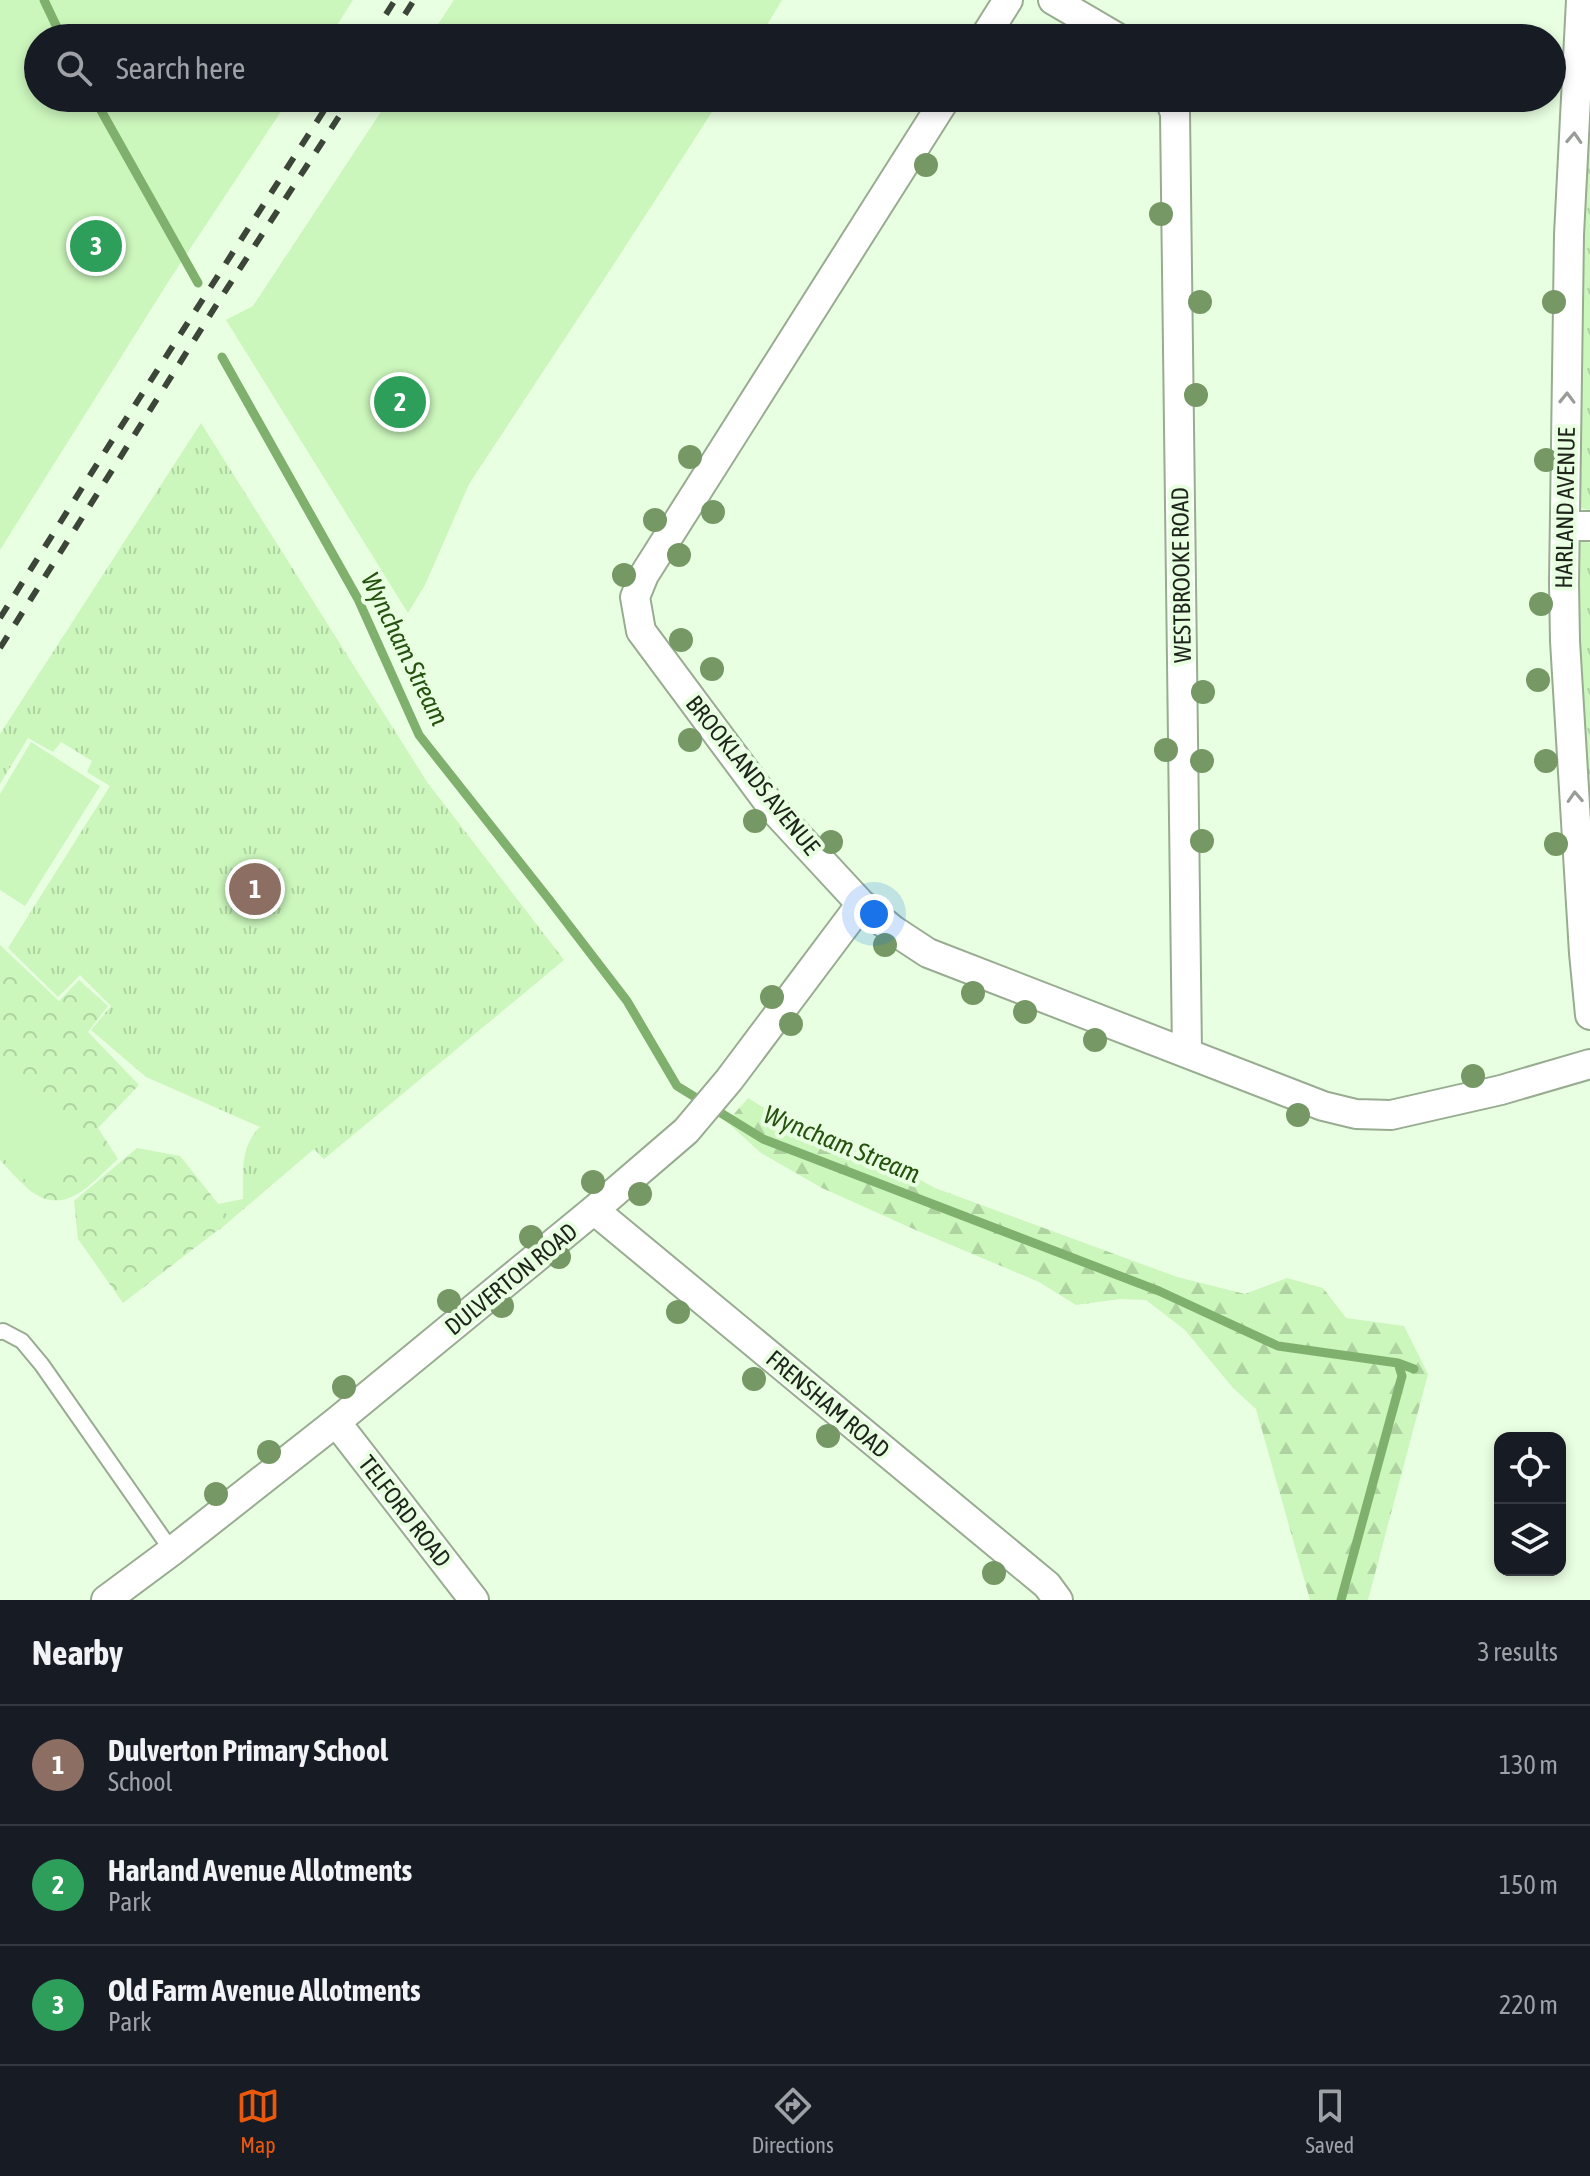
<!DOCTYPE html>
<html lang="en">
<head>
<meta charset="utf-8">
<style>
  :root { --surface:#171b24; --page:#20242c; --text:#f1f3f6; --muted:#9ea1a6; --line:#363941; --accent:#ea580c }
  body { margin:0; font-family:"Asap Condensed",sans-serif; background:var(--page); color:var(--text) }
  .controls { position:absolute; right:24px; bottom:24px; display:grid; overflow:hidden; border-radius:16px; box-shadow:0 4px 12px #0003 }
  .controls button { width:72px; height:72px; display:grid; place-items:center; padding:0; border:0; border-bottom:2px solid var(--line); background:var(--surface); color:var(--text); font:40px sans-serif }
  .you { position:absolute; left:874px; top:914px; width:28px; height:28px; margin:-20px; border:6px solid #fff; border-radius:50%; background:#1a73e8; box-shadow:0 0 0 12px #1a73e833 }
  .badge { display:grid; place-items:center; width:52px; height:52px; border-radius:50%; background:var(--accent); color:#fff; font-size:26px; font-weight:700 }
  .pin { position:absolute; translate:-50% -50%; border:4px solid #fff; box-shadow:0 2px 8px #0006 }
  .list { margin:0; padding:0; list-style:none }
  h2 { display:flex; justify-content:space-between; align-items:center; height:104px; margin:0; padding:0 32px; font-size:34px }
  h2 small { font-size:26px; font-weight:400; color:var(--muted) }
  .list li { display:grid; grid-template-columns:52px 1fr auto; gap:24px; align-items:center; box-sizing:border-box; height:120px; padding:0 32px; border-top:2px solid var(--line) }
  .list b { display:block; font-size:30px; white-space:nowrap }
  .list p { margin:0; font-size:26px; white-space:nowrap; color:var(--muted) }
  .list em { font-size:26px; font-style:normal; color:var(--muted) }
  .icon { flex:none; width:44px; height:44px; fill:none; stroke:currentColor; stroke-width:2; stroke-linecap:round; stroke-linejoin:round }
  .map { position:relative; flex:none; width:1590px; height:1600px; overflow:hidden }
  .search { position:absolute; background:var(--surface); box-shadow:0 4px 12px #0003; left:24px; right:24px; top:24px; height:88px; display:flex; align-items:center; gap:20px; box-sizing:border-box; padding:0 28px; border-radius:44px; color:var(--muted); font-size:30px }
  .sheet { height:464px; background:var(--surface) }
  nav { display:flex; justify-content:space-around; align-items:center; box-sizing:border-box; height:112px; border-top:2px solid var(--line); background:var(--surface); font-size:22px; color:var(--muted) }
  nav a { display:grid; justify-items:center; gap:4px }
  nav .on { color:var(--accent) }
  .map>svg:first-child { display:block }
  .grass { fill:url(#grass-tufts) }
  .forest { fill:url(#forest-firs) }
  .park { fill:url(#park-crowns) }
  .garden { fill:#cbf6bc }
  .lines { fill:none; stroke-linecap:round; stroke-linejoin:round }
  .stream { stroke:#80b06e; stroke-width:9 }
  .lane-casing { stroke:#98ac91; stroke-width:18 }
  .street-casing { stroke:#98ac91; stroke-width:32 }
  .lane { stroke:#fff; stroke-width:14 }
  .street { stroke:#fff; stroke-width:28 }
  .rail { stroke:#3b4538; stroke-width:6; stroke-dasharray:14 14; stroke-linecap:butt }
  .tree { fill:#759865 }
  .oneway { stroke:#999d98 }
  .labels { text-anchor:middle; dominant-baseline:central; stroke-width:8; stroke-linejoin:round; paint-order:stroke }
  .street-label { font-size:24px; fill:#1d251b; stroke:#e9ffe1 }
  .water-label { font-size:26px; font-style:italic; fill:#25530f; stroke:#e9ffe1 }
</style>
</head>
<body>
<div class="map">
<svg width="1590" height="1600" viewBox="0 0 1590 1600">
  <defs>
    <pattern id="grass-tufts" width="24" height="20" patternUnits="userSpaceOnUse" patternTransform="scale(2)"><rect width="24" height="20" fill="#cbf6bc"/><path d="M3 7l-1-3M5 7V3M7 7l1-3M15 17l-1-3M17 17v-4M19 17l1-3" fill="none" stroke="#aed3a1"/></pattern>
    <pattern id="forest-firs" width="22" height="20" patternUnits="userSpaceOnUse" patternTransform="scale(2)"><rect width="22" height="20" fill="#cbf6bc"/><path d="M5 1l3.5 6h-7zM16 11l3.5 6h-7z" fill="#aed3a1"/></pattern>
    <pattern id="park-crowns" width="20" height="18" patternUnits="userSpaceOnUse" patternTransform="scale(2)"><rect width="20" height="18" fill="#cbf6bc"/><path d="M2 6a3 3 0 1 1 6 0M12 15a3 3 0 1 1 6 0" fill="none" stroke="#aed3a1"/></pattern>
  </defs>
  <rect width="100%" height="100%" fill="#e9ffe1"/>
  <path class="grass" d="M1590,132V509L1588,510L1581,508L1578,501L1585,140Z
    M201,423L427,782L564,960L324,1159L314,1149L219,1230L218,1204L243,1199C243,1173 240,1146 260,1127L146,1077L91,1030L111,1006L80,975L58,997L8,948L110,786L87,772L92,761L61,742L53,752L28,738L0,784V734Z
    M1582,541L1590,543V828L1580,708L1576,546Z"/>
  <path class="forest" d="M748,1098L796,1128L863,1149L935,1188L1177,1277L1245,1294L1287,1278L1323,1288L1346,1318L1404,1326L1428,1374L1368,1600H1310L1256,1409L1233,1388L1185,1330L1146,1300L1120,1299L1076,1305L1039,1282L918,1231L822,1188L761,1153L727,1122Z"/>
  <path class="park" d="M0,945L59,1001L79,980L108,1006L88,1032L139,1085L98,1128L118,1159C93,1181 67,1217 32,1192C20,1183 10,1170 0,1160Z
    M137,1148L180,1156L231,1220L123,1303L78,1239L74,1201Z"/>
  <path class="garden" d="M0,0H353L329,38H38V98H290L170,279L0,550Z
    M454,0H782L759,38H429Z
    M390,98H721L614,264L469,484L425,585L408,613L226,320L253,306Z
    M31,742L100,786L25,906L0,890V794Z
    M0,1056L87,1141L36,1190L0,1155Z"/>
  <g class="lines">
    <path class="stream" d="M44,0L62,38
      M94,98L198,283
      M222,357L358,599L419,735L548,898L627,1001L677,1086L763,1139L1159,1291L1278,1346L1398,1363L1402,1376L1341,1600
      M1398,1363L1414,1369"/>
    <g class="lane-casing">
      <path id="lane" d="M0,1332L3,1331L22,1341L42,1365L172,1551"/>
    </g>
    <g class="street-casing">
      <path id="street" d="M1053,0L1118,38
        M1581,0L1569,235L1564,584L1565,641L1584,953L1590,1015
        M984,38L1008,0
        M946,98L644,575L635,597L641,631L774,810L861,904L893,930L928,953L1323,1106L1356,1114L1391,1115L1501,1090L1590,1064
        M1169,98L1175,113L1187,1053
        M1565,526H1590
        M594,1210L1047,1585L1058,1600
        M336,1422L474,1600
        M106,1600L172,1551L336,1422L594,1210L686,1131L729,1080L861,904"/>
    </g>
    <use href="#lane" class="lane"/>
    <use href="#street" class="street"/>
    <path class="rail" d="M371,38L395,0
      M390,38L414,0
      M0,618L99,461L332,98
      M0,648L222,296L351,98"/>
  </g>
  <g class="tree">
    <circle cx="926" cy="165" r="12"/>
    <circle cx="1161" cy="214" r="12"/>
    <circle cx="1200" cy="302" r="12"/>
    <circle cx="1554" cy="302" r="12"/>
    <circle cx="1196" cy="395" r="12"/>
    <circle cx="690" cy="457" r="12"/>
    <circle cx="1546" cy="460" r="12"/>
    <circle cx="713" cy="512" r="12"/>
    <circle cx="655" cy="520" r="12"/>
    <circle cx="679" cy="555" r="12"/>
    <circle cx="624" cy="575" r="12"/>
    <circle cx="1541" cy="604" r="12"/>
    <circle cx="681" cy="640" r="12"/>
    <circle cx="712" cy="669" r="12"/>
    <circle cx="1538" cy="680" r="12"/>
    <circle cx="1203" cy="692" r="12"/>
    <circle cx="690" cy="740" r="12"/>
    <circle cx="1166" cy="750" r="12"/>
    <circle cx="1202" cy="761" r="12"/>
    <circle cx="1546" cy="761" r="12"/>
    <circle cx="755" cy="821" r="12"/>
    <circle cx="1202" cy="841" r="12"/>
    <circle cx="831" cy="842" r="12"/>
    <circle cx="1556" cy="844" r="12"/>
    <circle cx="885" cy="945" r="12"/>
    <circle cx="973" cy="993" r="12"/>
    <circle cx="772" cy="997" r="12"/>
    <circle cx="1025" cy="1012" r="12"/>
    <circle cx="791" cy="1024" r="12"/>
    <circle cx="1095" cy="1040" r="12"/>
    <circle cx="1473" cy="1076" r="12"/>
    <circle cx="1298" cy="1115" r="12"/>
    <circle cx="593" cy="1182" r="12"/>
    <circle cx="640" cy="1194" r="12"/>
    <circle cx="531" cy="1237" r="12"/>
    <circle cx="559" cy="1257" r="12"/>
    <circle cx="449" cy="1301" r="12"/>
    <circle cx="502" cy="1306" r="12"/>
    <circle cx="678" cy="1312" r="12"/>
    <circle cx="754" cy="1379" r="12"/>
    <circle cx="344" cy="1387" r="12"/>
    <circle cx="828" cy="1436" r="12"/>
    <circle cx="269" cy="1452" r="12"/>
    <circle cx="216" cy="1494" r="12"/>
    <circle cx="994" cy="1573" r="12"/>
  </g>
  <defs><path id="oneway-chevron" d="M-2-3.5L2.5 0L-2 3.5" fill="none" stroke-width="1.6" stroke-linecap="round" stroke-linejoin="round" transform="scale(2)"/></defs>
  <g class="oneway">
    <use href="#oneway-chevron" transform="translate(1574 138) rotate(-87)"/>
    <use href="#oneway-chevron" transform="translate(1567 398) rotate(-89)"/>
    <use href="#oneway-chevron" transform="translate(1575 797) rotate(-93)"/>
  </g>
  <g class="labels">
    <g class="street-label">
      <text transform="translate(1565 508) rotate(-89)">HARLAND AVENUE</text>
      <text transform="translate(1181 575) rotate(-91)">WESTBROOKE ROAD</text>
      <text transform="translate(753 775) rotate(51)">BROOKLANDS AVENUE</text>
      <text transform="translate(511 1279) rotate(-39)">DULVERTON ROAD</text>
      <text transform="translate(828 1404) rotate(40)">FRENSHAM ROAD</text>
      <text transform="translate(405 1511) rotate(52)">TELFORD ROAD</text>
    </g>
    <g class="water-label">
      <text transform="translate(405 649) rotate(64)">Wyncham Stream</text>
      <text transform="translate(842 1144) rotate(22)">Wyncham Stream</text>
    </g>
  </g>
</svg>
<div class="controls">
<button><svg class="icon" aria-label="locate" viewBox="0 0 24 24"><circle cx="12" cy="12" r="6"/><path d="M12 2v4M12 18v4M2 12h4M18 12h4"/></svg></button>
<button><svg class="icon" aria-label="layers" viewBox="0 0 24 24"><path d="M12 4l9 5-9 5-9-5zM3 14l9 5 9-5"/></svg></button>
</div>
<div class="you"></div>
<div class="pin badge" style="left:255px;top:889px;background:#8d6e63">1</div>
<div class="pin badge" style="left:400px;top:402px;background:#2e9e5b">2</div>
<div class="pin badge" style="left:96px;top:246px;background:#2e9e5b">3</div>
<div class="search"><svg class="icon" aria-label="search" viewBox="0 0 24 24"><circle cx="10" cy="10" r="6"/><path d="M15 15l6 6"/></svg>Search here</div>
</div>
<section class="sheet">
<h2>Nearby<small>3 results</small></h2>
<ul class="list">
<li><span class="badge" style="background:#8d6e63">1</span><div><b>Dulverton Primary School</b><p>School</p></div><em>130 m</em></li>
<li><span class="badge" style="background:#2e9e5b">2</span><div><b>Harland Avenue Allotments</b><p>Park</p></div><em>150 m</em></li>
<li><span class="badge" style="background:#2e9e5b">3</span><div><b>Old Farm Avenue Allotments</b><p>Park</p></div><em>220 m</em></li>
</ul>
</section>
<nav>
<a class="on"><svg class="icon" aria-label="map" viewBox="0 0 24 24"><path d="M3 6l6-2 6 2 6-2v14l-6 2-6-2-6 2zM9 4v14M15 6v14"/></svg>Map</a>
<a><svg class="icon" aria-label="directions" viewBox="0 0 24 24"><path d="M12 3l9 9-9 9-9-9zM9 14v-3h6M13 9l2 2-2 2"/></svg>Directions</a>
<a><svg class="icon" aria-label="saved" viewBox="0 0 24 24"><path d="M7 4h10v16l-5-4-5 4z"/></svg>Saved</a>
</nav>
</body>
</html>
